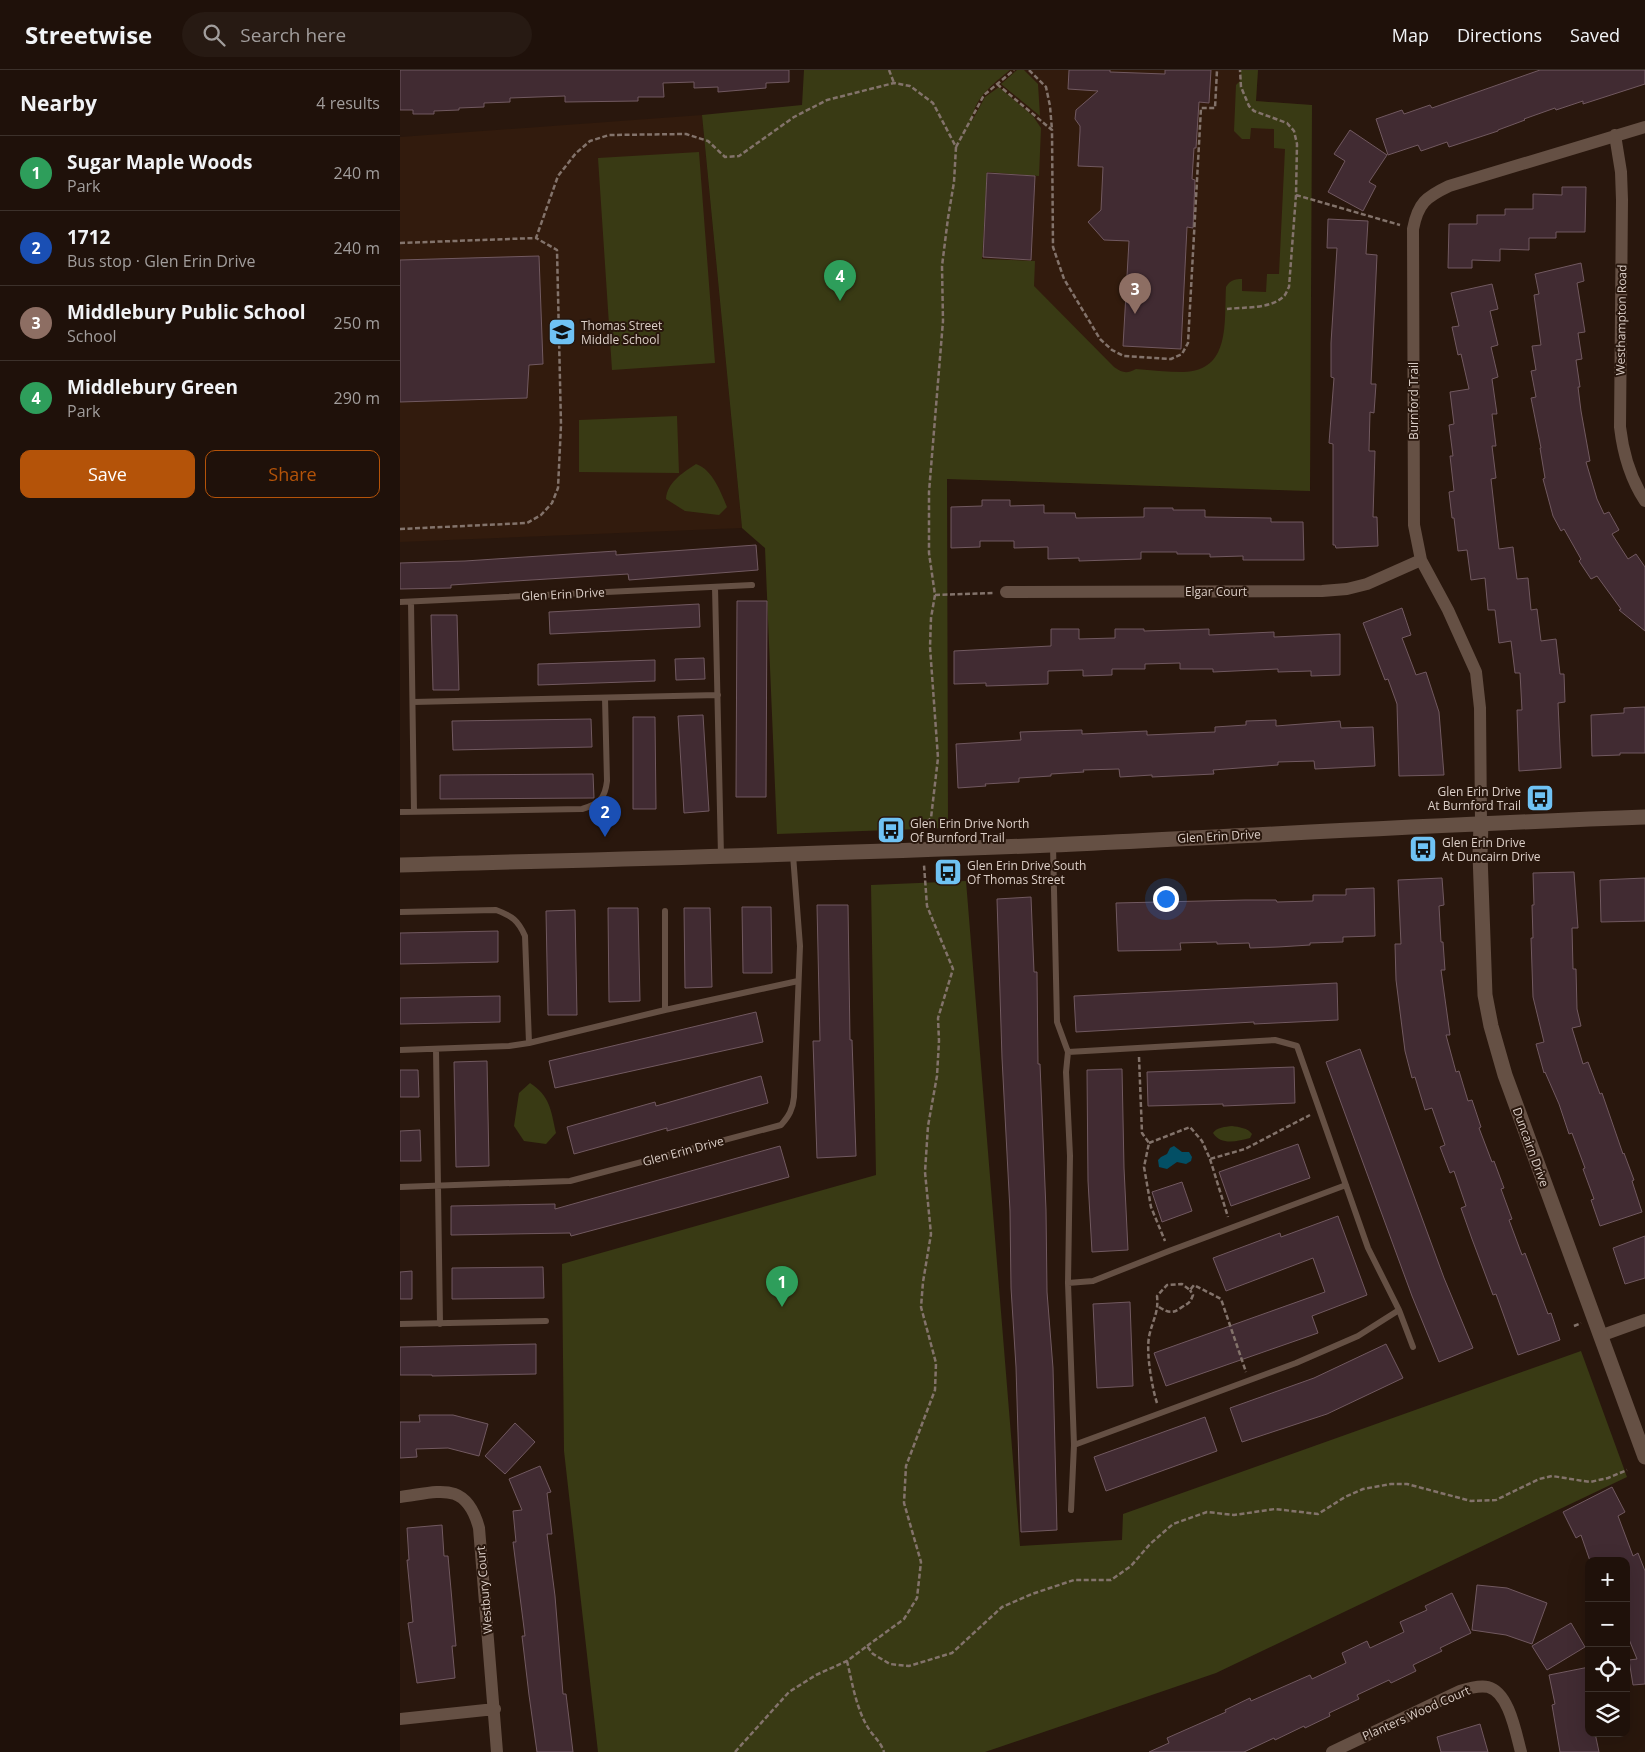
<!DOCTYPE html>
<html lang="en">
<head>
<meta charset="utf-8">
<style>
  :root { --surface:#1f110a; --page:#271a13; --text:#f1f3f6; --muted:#a19d9c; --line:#3c312b; --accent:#b45309 }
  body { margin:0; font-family:"Open Sans",sans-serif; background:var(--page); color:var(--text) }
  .controls { position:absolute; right:15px; bottom:15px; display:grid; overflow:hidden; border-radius:10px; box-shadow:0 5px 20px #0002 }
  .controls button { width:45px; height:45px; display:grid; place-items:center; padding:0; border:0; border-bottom:1px solid var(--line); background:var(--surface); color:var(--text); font:25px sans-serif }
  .you { position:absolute; left:765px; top:828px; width:18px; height:18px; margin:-12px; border:4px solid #fff; border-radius:50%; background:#1a73e8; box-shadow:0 0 0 8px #1a73e833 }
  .badge { display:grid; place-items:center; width:32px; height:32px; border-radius:50%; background:var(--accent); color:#fff; font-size:16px; font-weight:700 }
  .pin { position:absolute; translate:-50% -41px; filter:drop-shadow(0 1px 2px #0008) }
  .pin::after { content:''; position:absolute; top:26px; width:18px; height:15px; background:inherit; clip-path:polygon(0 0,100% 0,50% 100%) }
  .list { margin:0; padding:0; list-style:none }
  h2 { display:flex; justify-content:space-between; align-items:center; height:65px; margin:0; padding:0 20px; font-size:21px }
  h2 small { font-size:16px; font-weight:400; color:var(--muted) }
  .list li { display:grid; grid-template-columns:32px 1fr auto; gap:15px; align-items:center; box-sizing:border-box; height:75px; padding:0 20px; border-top:1px solid var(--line) }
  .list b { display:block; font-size:19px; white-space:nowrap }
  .list p { margin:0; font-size:16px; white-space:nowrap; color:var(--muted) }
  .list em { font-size:16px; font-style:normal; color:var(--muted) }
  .actions { display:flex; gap:10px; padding:15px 20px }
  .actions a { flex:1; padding:11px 0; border:1px solid var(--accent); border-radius:10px; text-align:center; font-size:18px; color:var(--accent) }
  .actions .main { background:var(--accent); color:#fff }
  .icon { flex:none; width:28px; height:28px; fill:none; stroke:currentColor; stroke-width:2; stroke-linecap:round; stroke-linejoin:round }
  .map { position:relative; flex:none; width:1245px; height:1682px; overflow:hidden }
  header { display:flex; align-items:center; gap:30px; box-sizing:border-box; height:70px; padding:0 25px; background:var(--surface); border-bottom:1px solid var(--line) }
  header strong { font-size:24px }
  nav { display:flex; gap:28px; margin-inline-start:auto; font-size:18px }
  .search { width:350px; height:45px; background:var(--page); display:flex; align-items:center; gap:12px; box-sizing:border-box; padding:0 18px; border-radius:28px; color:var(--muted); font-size:19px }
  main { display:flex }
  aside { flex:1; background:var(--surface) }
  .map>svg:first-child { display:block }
  .built { fill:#321b0d }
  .green { fill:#393a14 }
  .water { fill:#034f65 }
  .building { fill:#412b32; stroke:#715960 }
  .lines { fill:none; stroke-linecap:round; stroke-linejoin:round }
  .path { stroke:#83736b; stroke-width:2.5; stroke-dasharray:5 2.5; stroke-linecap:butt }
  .lane { stroke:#655044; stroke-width:6 }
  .street { stroke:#655044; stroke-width:12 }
  .secondary { stroke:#655044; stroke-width:15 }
  .labels { text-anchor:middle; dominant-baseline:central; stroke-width:4; stroke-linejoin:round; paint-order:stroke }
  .street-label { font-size:12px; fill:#dccfc8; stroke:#29170d }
  .poi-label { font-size:12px; fill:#dccfc8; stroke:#29170d; text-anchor:start }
</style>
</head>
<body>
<header>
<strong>Streetwise</strong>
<div class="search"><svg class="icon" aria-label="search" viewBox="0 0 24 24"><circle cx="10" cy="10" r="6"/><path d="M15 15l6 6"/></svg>Search here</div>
<nav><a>Map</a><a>Directions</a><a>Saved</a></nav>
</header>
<main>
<aside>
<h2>Nearby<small>4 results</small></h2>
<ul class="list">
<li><span class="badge" style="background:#2e9e5b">1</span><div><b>Sugar Maple Woods</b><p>Park</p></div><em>240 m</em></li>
<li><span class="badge" style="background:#1a4fb4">2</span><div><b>1712</b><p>Bus stop · Glen Erin Drive</p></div><em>240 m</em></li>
<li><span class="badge" style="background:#8d6e63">3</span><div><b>Middlebury Public School</b><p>School</p></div><em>250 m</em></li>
<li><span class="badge" style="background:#2e9e5b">4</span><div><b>Middlebury Green</b><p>Park</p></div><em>290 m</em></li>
</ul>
<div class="actions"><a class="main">Save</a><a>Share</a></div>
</aside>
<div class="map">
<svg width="1245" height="1682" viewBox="0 0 1245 1682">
  <rect width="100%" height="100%" fill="#29170d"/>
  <path class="built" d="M575,0H858L856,31L912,35L910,421L547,409Z
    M302,45L342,458L0,472V67Z"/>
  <path class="green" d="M404,0H610C594,13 573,29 572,51L585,27L599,17L633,46L641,58L639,106L587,102L582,189L635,191L634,216L714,297C723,303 726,304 736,299C751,300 767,302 783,302C831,301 824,252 826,217C830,210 835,209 842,209V221L866,222L867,204H879L885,79L874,78V59L851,58L850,69H842L834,61L836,15L840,11L841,0H858L856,31L912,35L910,421L547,409L548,758L377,764L365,478L342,458L302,45L402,35Z
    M617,0H624L638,14L640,46L601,14Z
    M299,82L315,293L212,300L198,88Z
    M277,346L279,403L179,402V350Z
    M296,394C312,399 321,422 327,437L319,445L285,441L266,429C267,413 282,403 296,394Z
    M566,811L620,1476L722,1470L723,1444L1181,1281L1227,1407L816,1603L585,1682H198L164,1381L162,1194L476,1105L471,815Z
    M130,1013C150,1026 151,1040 156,1063L146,1074L124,1071L114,1056L119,1023Z
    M832,1056C839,1057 848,1058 852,1064L850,1068C838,1071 821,1076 813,1063C817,1057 825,1057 832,1056Z"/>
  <path class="water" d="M774,1076L782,1082H789L792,1087L791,1091L786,1094L777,1092L767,1099L759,1097L758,1090L761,1087L767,1084L770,1078Z"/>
  <path class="building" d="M0,0H389V12L366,13V18L318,22V17L294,18V12L263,13L264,27H238V31L165,32V26L110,28V32L84,33V37L59,38V40L34,41V44H13V40H0Z
    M669,0H710V2L765,4V0H811L809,33L799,32L796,78H794L792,109L795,110L793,158L787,157L781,279L723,276L729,171L704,170L688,152L701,140L703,97L678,96L680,61V56L675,49L676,40L698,21L668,19Z
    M1140,0H1245V14L1183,34V31L1156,40L1155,38L1124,49L1125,50L1098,60V61L1049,77L1047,72L1021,81L1018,75L988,85L976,49L1002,40L1004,44L1030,35L1032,38Z
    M950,60L987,85L969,112L976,116L963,141L928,122L945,91L934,84Z
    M587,103L635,106L631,190L583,187Z
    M1162,117H1186L1185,162H1156V168H1129V180L1100,179V191L1072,190V198H1048L1049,154H1077V145H1105V139H1133V124L1162,125Z
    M928,149L968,151L966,184L977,185L971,314H976L974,343L970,342L969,381H975L973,447H977L978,476L936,478L935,475H933V374L929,373L934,308L931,307V273L937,178H927Z
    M139,186L143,294L129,295L127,328L0,332V190Z
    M1181,193L1184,211L1177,213L1185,262L1178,263L1182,289L1176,290L1180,317H1178L1181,341L1190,391L1186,392L1197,429L1204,444L1209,442L1219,460L1212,464L1228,489L1236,484L1245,497V561L1219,540L1221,539L1197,506L1191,509L1179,491L1181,489L1164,459L1161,461L1153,446L1143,409L1145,408L1140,378H1141L1131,328L1136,327L1131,301L1136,300L1132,276L1141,275L1134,225L1139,224L1135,204Z
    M1092,214L1098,239L1090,241L1098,275L1091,277L1098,307L1092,309L1097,344H1092L1096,376H1092L1096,408L1091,409L1099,479L1113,477L1117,509L1128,508L1131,540L1137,539L1141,571L1156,569L1160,604H1164L1165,632L1158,633L1161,698L1119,701L1117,640H1122L1120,603H1115L1111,571L1099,573L1095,540H1088L1085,508L1071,510L1067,480L1058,481L1054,448H1052L1049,422L1054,421L1050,386H1053L1049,355L1054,354L1050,322L1069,319L1061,284L1058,285L1052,257L1059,256L1051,223Z
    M582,430H610V436L644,435V443H675L676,448L744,447V438H773V440H805V447L871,448V452H903L904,490H843V486L810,487V484H777V482H741V489L679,491V488L648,489V477L614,478V471H580V477L551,478V437L582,436Z
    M356,475L358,500L229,510L228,504L51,515V518L0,519V493L65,491L216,481V485Z
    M337,531H367L366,727H336Z
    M299,534L300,557L150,564L149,542Z
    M1002,538L1011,565L1002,568L1016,605L1026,602L1039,642L1044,705L999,706L997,634L988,609L985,610L963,553Z
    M31,545H57L59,620H33Z
    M651,559H679V569L715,568V559H744V561L809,559V565L874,562V567L940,564V605L911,606V601L878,602V599L813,602V599H780V593L745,594V599H712V605L683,606V600L648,601V614L586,616V613L554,614V581L651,576Z
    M304,588L305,609L276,610L275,589Z
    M255,590V611L138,615V594Z
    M1245,637V683H1220V685L1192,686L1191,645L1224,643V638Z
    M303,645L309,741L284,743L278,646Z
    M233,647H255L256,739H233Z
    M191,649L192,677L53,680L52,651Z
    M876,650V656L940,651L941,658L973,657L975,696L915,699L914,691L878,692V695L813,700L814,704L752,707V705L720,707L719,699L683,700L684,702L651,704V706L619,708V712L585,714L586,716L558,718L556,674L621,670L620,662L649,661L682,660V664L747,661V665L815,662V657L846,655V651Z
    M193,704L194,728L40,729V705Z
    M1174,802L1178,858H1172L1173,899H1176L1177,939L1181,956L1172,958L1183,994L1188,992L1200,1024L1202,1023L1223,1084L1224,1083L1234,1110L1232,1111L1242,1142L1200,1156L1191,1130L1194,1129L1183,1099L1185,1098L1172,1063L1169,1064L1159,1034L1145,1002L1144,1003L1136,974L1144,972L1133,927L1131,868H1133L1132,835H1134L1133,803Z
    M1042,808L1044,835L1039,836L1041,872H1043L1045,900H1041L1050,965H1046L1056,1002L1059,1001L1068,1031L1072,1030L1081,1057L1079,1058L1092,1092L1094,1091L1104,1118L1101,1119L1112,1149L1109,1150L1122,1185L1125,1183L1148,1244L1151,1243L1160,1270L1118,1285L1096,1224L1093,1225L1072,1169L1061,1138L1066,1136L1054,1101L1050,1103L1040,1077L1045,1075L1032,1038L1025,1040L1015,1007L1012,1008L1005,981L996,910L995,874H1001L998,810Z
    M1245,808V851L1201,852L1200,810Z
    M974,818L975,866L943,867V872L910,873V875L878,877L850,878L849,873L817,874V872L780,873L781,880L718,881L716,833L845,830H876L877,832L913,831V825H946V819Z
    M631,827L634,902H637L638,994H640L646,1140L647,1222L653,1298L657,1460L621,1462L616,1297L611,1218L610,1141L602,988L597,829Z
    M417,835H448L450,970H452L456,1086L417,1088L413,971H420Z
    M342,837H371L372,903H343Z
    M208,838H238L240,931L209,932Z
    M284,838H310L312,917L285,918Z
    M175,840L177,945H148L146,841Z
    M98,861V892L0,894V863Z
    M937,913L938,950L854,954V952L676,962L674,926Z
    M100,926V952L0,954V928Z
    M356,942L363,972L155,1018L149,991Z
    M960,979L1044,1208L1073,1278L1039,1292L1012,1226L926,992Z
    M87,991L89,1096L56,1097L54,992Z
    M894,997L895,1033L823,1036V1034L748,1036L747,1002Z
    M722,999L724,1098L728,1180L692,1182L688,1111L687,1000Z
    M0,1000H18L19,1027H0Z
    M361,1006L368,1033L267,1061V1058L174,1084L167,1057L255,1032L256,1036Z
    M20,1060L21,1091H0V1061Z
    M898,1074L910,1108L831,1136L819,1102Z
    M380,1076L389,1107L276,1138L171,1166L170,1163L51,1165V1136L155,1134V1139Z
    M782,1112L792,1141L762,1152L752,1122Z
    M938,1146L967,1225L912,1246L918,1263L766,1316L754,1283L925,1222L913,1188L826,1221L813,1188L880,1163L881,1167Z
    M1245,1166V1208L1225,1214L1213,1178Z
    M143,1197L144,1228L52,1229V1198Z
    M12,1201V1229H0V1202Z
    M730,1232L733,1316L697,1318L693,1234Z
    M136,1274V1304L32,1306V1305H0V1277Z
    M986,1274L1003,1308L927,1344L842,1372L830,1338L914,1308Z
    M19,1345H53L88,1354L79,1386L48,1378L16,1379L17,1387L0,1388V1352H20Z
    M805,1347L817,1381L706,1421L694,1387Z
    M115,1353L135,1372L105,1404L85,1386Z
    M140,1396L151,1422L147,1423L152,1464H147L155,1526L163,1624H166L173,1682H137L129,1625L122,1566H125L113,1472H116L113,1441L122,1440L109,1409Z
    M1212,1417L1225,1442L1218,1446L1233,1486L1238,1483L1245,1501V1614L1233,1615L1229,1590L1237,1589L1226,1562V1491H1190L1181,1465L1176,1468L1163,1442Z
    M42,1455L44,1486H48L56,1576H52L55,1608L17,1613L8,1553L13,1552L7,1490H9L7,1458Z
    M1077,1515L1107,1518L1147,1533L1132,1574L1106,1565L1072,1560Z
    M1052,1523L1071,1563L1040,1578L1042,1581L1013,1595L1016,1601L991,1613L989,1610L957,1625L959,1629L929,1643L930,1646L905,1658L904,1656L875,1670L874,1668L844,1682H749L769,1673L767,1668L826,1642L825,1640L850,1628L851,1631L910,1605L912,1609L946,1593L942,1583L967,1571L970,1578L1004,1562L1000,1552L1027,1540L1025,1536Z
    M1171,1553L1185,1577L1147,1600L1132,1576Z
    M1189,1597V1663H1195L1199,1682H1160L1152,1635L1155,1634L1149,1605Z
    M1080,1654L1088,1682H1041L1037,1667Z"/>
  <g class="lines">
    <path class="path" d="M489,0L494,13
      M629,0L646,17L650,36L652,60
      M597,14L652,60L653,177L664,209L700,269L712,280L724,286L771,289L782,284L788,273L801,38H815L817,0
      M556,77L584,25L614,0
      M896,125L1000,155
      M0,173L136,168L158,106L176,83L190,71L209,65L286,64L308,71L325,87L339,86L394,47L427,30L494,13L510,16L533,33L556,77L554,112L548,148L542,196L543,251L529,422V483L535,525L531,548L530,577L538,688L531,748L523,756V764
      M827,239C844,237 870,239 883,227C886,225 887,220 889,217L896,125L897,74L894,61L887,53L854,41L849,36L841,17L840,0
      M0,459L127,453L141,445L152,433L158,418L161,355L157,180L136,168
      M535,525L593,523
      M518,749L523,756
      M739,987L742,1063L749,1073L744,1097L751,1137L765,1171
      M749,1073L790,1057L802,1071L810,1089L845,1079L910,1045
      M810,1089L828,1147
      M759,1237C768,1243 773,1244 782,1237C789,1233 790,1233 793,1225L790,1220
      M1174,1256L1181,1253
      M757,1333C752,1318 746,1283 749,1267C752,1251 759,1243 757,1226L767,1215L782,1214L790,1220L794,1215L821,1229L846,1302
      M467,1576L504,1549L517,1528L521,1492L504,1433L506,1396L535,1320L536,1293L521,1237L523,1212L531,1164L525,1102L528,1056L537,1006L539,971L538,948L553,899L527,836L524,795
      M447,1591C452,1612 456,1637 467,1656C472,1665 481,1672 484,1682
      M335,1682L389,1622L416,1605L447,1591L467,1576L473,1584L490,1594L509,1596L552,1583L602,1537L632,1524L674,1510H711L731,1496L750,1474L773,1454L807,1442L834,1445L875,1439L918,1444L945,1427L963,1419L991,1414H1007L1071,1431L1096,1430L1139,1409L1152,1406L1190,1412L1208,1408L1227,1400"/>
    <path class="lane" d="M315,517L321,786
      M0,532L352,515
      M11,532L14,741
      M13,632L318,625
      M0,742L182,739C199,734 205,729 207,711L205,628
      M653,776L657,952L668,982L666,1002L670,1086L668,1213L674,1375L671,1440
      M0,842L96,840C112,846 118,850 125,866L129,973
      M265,940V841
      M36,979L40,1254
      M0,980L109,976L129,973L265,940L398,911
      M668,982L875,970L897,976L968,1178L999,1240L1013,1277
      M0,1117L170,1111L381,1055C389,1046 393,1039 394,1027L400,876L393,785
      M668,1213L693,1211L769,1181L946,1115
      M0,1254L146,1251
      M674,1375L896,1293L958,1266L999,1240"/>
    <path class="street" d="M1215,65L1221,102L1222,130L1220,357C1223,383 1230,408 1245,431
      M606,522L922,521L947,519L967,514L1021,490
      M1081,753L1080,638L1076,602L1048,540L1021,490L1014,455L1013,159C1018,133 1026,127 1049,116L1245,57
      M1200,1266L1245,1250
      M0,1427C39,1422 66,1410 79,1458L97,1682
      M0,1649L95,1639
      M932,1682L1060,1621C1069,1618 1079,1615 1088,1617C1109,1622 1116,1664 1121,1682"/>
    <path class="secondary" d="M1081,753L1080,784L1085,925L1091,956L1105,1005L1245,1387
      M0,795C217,789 434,784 651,775C849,766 1047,754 1245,747"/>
  </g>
  <defs>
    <g id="school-square" transform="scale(1.4375)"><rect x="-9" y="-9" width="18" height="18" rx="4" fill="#6fc2f4" stroke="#29170d"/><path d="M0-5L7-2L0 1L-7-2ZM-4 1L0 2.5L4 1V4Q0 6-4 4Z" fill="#111"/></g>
    <g id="bus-square" transform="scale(1.4375)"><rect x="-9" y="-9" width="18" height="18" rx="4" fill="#6fc2f4" stroke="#29170d"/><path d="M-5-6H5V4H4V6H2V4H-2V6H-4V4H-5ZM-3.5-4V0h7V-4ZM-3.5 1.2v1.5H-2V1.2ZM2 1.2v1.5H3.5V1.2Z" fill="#111"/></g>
  </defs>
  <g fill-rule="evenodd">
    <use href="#school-square" x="162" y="262"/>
    <use href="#bus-square" x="1140" y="728"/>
    <use href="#bus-square" x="491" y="760"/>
    <use href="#bus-square" x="1023" y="779"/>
    <use href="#bus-square" x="548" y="802"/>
  </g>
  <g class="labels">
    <g class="street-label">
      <text transform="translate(1221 250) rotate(-89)">Westhampton Road</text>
      <text transform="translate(1013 331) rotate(-90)">Burnford Trail</text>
      <text x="816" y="521">Elgar Court</text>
      <text transform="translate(163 524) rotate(-3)">Glen Erin Drive</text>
      <text transform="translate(819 766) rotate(-3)">Glen Erin Drive</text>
      <text transform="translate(1131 1077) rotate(70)">Duncairn Drive</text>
      <text transform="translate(283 1081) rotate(-15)">Glen Erin Drive</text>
      <text transform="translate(84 1520) rotate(-95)">Westbury Court</text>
      <text transform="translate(1016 1643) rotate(-24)">Planters Wood Court</text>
    </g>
    <g class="poi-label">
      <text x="181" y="255">Thomas Street<tspan x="181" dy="14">Middle School</tspan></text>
      <text x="1121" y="721" text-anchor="end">Glen Erin Drive<tspan x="1121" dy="14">At Burnford Trail</tspan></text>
      <text x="510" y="753">Glen Erin Drive North<tspan x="510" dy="14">Of Burnford Trail</tspan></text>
      <text x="1042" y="772">Glen Erin Drive<tspan x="1042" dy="14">At Duncairn Drive</tspan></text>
      <text x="567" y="795">Glen Erin Drive South<tspan x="567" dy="14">Of Thomas Street</tspan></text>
    </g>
  </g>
</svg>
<div class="controls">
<button>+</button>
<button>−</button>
<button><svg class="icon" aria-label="locate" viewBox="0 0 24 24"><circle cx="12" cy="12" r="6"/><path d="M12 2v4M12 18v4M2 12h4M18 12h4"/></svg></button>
<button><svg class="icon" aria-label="layers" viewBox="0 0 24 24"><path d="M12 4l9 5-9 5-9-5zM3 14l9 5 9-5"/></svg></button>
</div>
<div class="you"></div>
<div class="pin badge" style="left:382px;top:1237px;background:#2e9e5b">1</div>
<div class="pin badge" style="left:205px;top:767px;background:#1a4fb4">2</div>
<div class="pin badge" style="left:735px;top:244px;background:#8d6e63">3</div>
<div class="pin badge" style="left:440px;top:231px;background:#2e9e5b">4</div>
</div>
</main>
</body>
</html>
